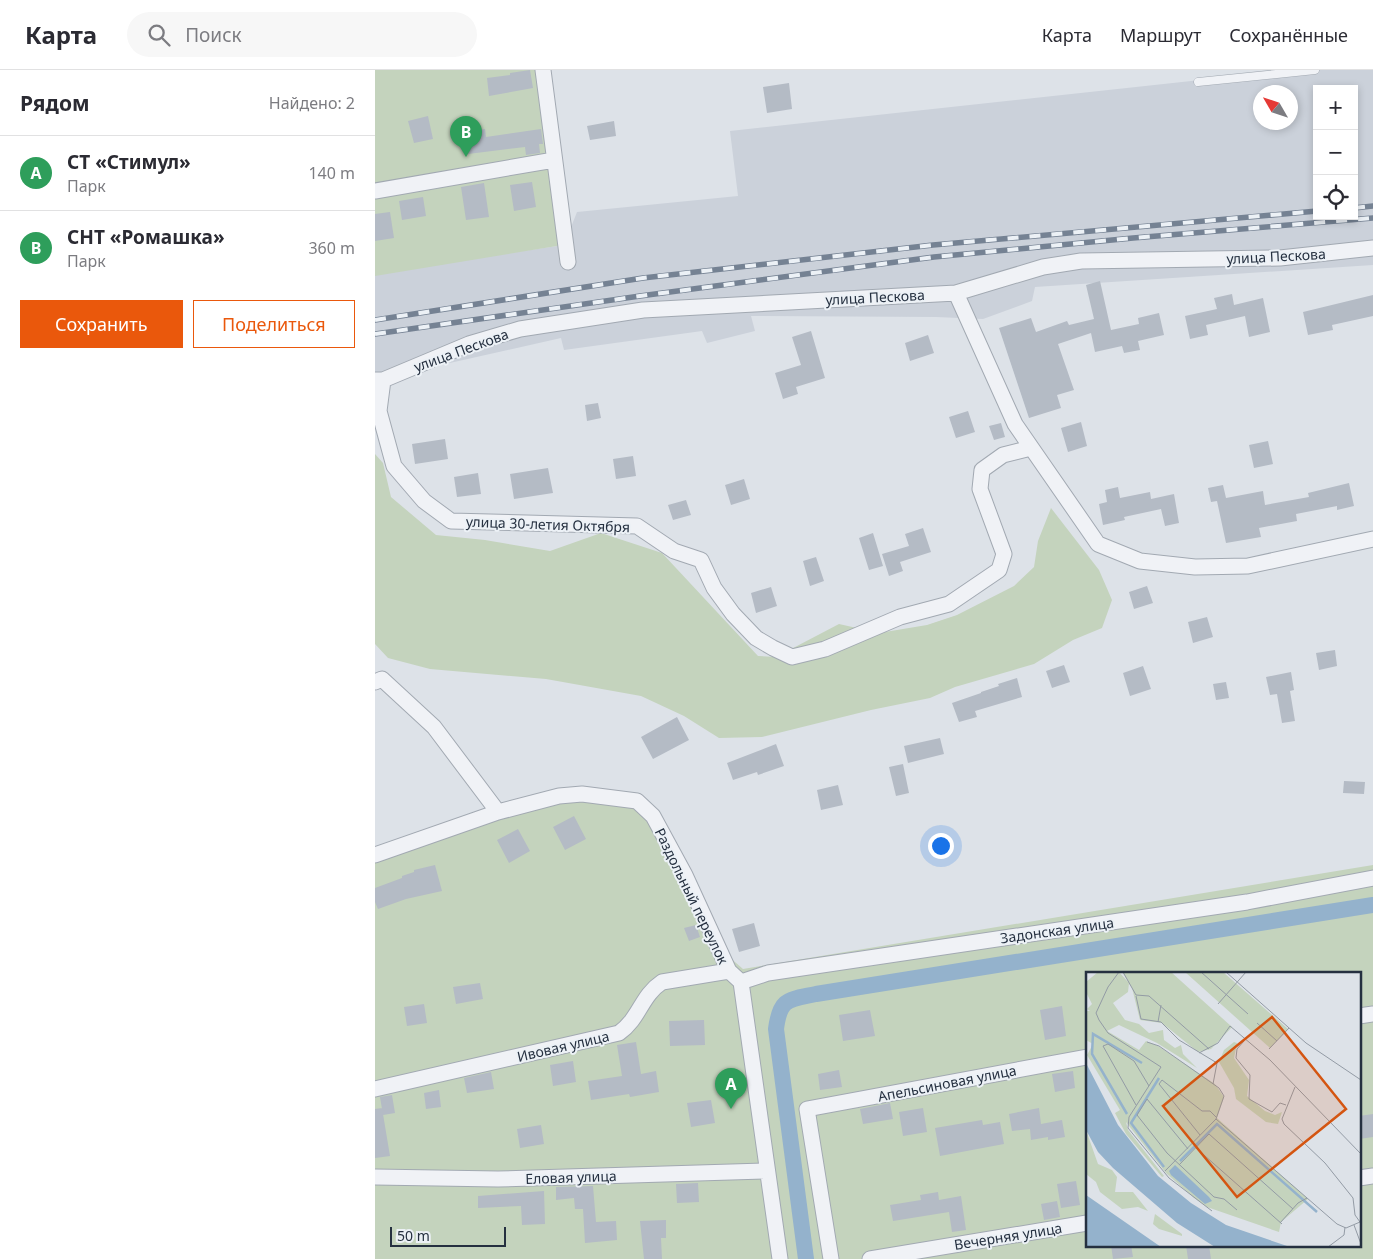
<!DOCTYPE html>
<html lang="ru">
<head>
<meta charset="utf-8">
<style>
  :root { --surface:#fff; --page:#f7f7f7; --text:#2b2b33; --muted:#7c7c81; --line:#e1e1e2; --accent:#ea580c }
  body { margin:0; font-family:"Noto Sans",sans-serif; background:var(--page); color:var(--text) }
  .controls { position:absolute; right:15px; top:15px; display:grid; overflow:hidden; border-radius:0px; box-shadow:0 2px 8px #0003 }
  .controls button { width:45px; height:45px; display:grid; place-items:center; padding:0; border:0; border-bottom:1px solid var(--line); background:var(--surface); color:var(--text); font:25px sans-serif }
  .compass { position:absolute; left:878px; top:15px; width:45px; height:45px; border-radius:50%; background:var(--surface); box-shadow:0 2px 8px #0003; rotate:309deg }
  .scale { position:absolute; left:15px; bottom:12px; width:116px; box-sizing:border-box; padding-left:5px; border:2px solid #253040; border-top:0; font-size:14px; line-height:18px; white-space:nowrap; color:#253040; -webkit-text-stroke:4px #ecf1f6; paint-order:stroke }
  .you { position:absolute; left:565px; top:775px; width:18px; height:18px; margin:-12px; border:4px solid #fff; border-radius:50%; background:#1a73e8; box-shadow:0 0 0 8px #1a73e833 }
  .badge { display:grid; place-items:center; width:32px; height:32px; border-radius:50%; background:var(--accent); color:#fff; font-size:16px; font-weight:700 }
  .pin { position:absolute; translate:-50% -41px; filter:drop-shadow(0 1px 2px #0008) }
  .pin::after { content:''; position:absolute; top:26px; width:18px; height:15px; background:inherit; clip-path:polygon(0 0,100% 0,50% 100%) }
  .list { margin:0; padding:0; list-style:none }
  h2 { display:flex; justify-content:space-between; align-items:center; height:65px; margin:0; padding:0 20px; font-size:21px }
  h2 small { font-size:16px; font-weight:400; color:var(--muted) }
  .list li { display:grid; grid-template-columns:32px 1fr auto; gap:15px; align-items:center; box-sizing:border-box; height:75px; padding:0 20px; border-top:1px solid var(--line) }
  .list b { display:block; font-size:19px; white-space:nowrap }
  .list p { margin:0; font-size:16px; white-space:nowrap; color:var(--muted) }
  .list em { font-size:16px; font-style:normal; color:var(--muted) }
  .actions { display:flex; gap:10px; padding:15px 20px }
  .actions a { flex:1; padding:11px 0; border:1px solid var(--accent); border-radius:0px; text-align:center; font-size:18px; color:var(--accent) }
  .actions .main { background:var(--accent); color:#fff }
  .icon { flex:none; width:28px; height:28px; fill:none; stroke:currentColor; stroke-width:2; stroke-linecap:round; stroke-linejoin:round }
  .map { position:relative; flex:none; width:998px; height:1189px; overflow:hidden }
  header { display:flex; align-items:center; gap:30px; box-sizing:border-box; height:70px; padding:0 25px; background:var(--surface); border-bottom:1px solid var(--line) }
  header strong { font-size:24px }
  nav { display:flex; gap:28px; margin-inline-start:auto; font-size:18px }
  .search { width:350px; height:45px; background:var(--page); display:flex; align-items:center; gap:12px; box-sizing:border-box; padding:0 18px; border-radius:28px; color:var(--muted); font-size:19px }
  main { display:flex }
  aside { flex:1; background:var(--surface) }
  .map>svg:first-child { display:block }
  .built { fill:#cbd1da; fill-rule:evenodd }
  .green { fill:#c4d3bd; fill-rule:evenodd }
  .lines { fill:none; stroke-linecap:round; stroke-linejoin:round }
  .canal { stroke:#94b2cc; stroke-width:16 }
  .building { fill:#b4bbc5 }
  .service-casing { stroke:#a2a9b2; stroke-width:9 }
  .minor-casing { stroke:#a2a9b2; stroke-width:17 }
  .service { stroke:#f0f2f6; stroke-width:8 }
  .minor { stroke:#f0f2f6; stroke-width:15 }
  .rail-casing { stroke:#758293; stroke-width:5.5 }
  .rail { stroke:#ecf1f6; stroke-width:4; stroke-dasharray:11; stroke-linecap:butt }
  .labels { text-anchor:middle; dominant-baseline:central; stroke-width:4; stroke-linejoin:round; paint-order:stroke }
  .street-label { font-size:14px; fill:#253040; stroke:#ecf1f6 }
  .inset-river { fill:none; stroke:#94b2cc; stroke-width:2.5 }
  .inset-road { fill:none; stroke:#939ba5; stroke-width:1 }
  .view { fill:#d45511; fill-opacity:0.15; stroke:#d45511; stroke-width:2.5 }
  .inset-edge { fill:none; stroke:#253040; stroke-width:2.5 }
</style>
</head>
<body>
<header>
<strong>Карта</strong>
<div class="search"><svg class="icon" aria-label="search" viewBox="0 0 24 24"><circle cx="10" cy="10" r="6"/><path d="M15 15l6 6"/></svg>Поиск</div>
<nav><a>Карта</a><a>Маршрут</a><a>Сохранённые</a></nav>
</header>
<main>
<aside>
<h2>Рядом<small>Найдено: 2</small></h2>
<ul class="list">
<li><span class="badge" style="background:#2e9e5b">A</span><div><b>СТ «Стимул»</b><p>Парк</p></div><em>140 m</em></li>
<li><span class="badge" style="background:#2e9e5b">B</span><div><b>СНТ «Ромашка»</b><p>Парк</p></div><em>360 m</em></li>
</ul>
<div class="actions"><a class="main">Сохранить</a><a>Поделиться</a></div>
</aside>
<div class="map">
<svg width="998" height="1189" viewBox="0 0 998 1189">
  <rect width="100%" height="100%" fill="#dde2e8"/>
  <path class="built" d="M918,0H998V195L660,217L657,231L608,249L561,247L376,246L380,261L332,273L327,261L189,280L186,268L30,303L15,316H0V203L189,175L202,142L363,126L355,61ZM942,19H979V146H942ZM886,22H916V52H886Z"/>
  <path class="green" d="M0,0H169L194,174L0,206Z
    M0,384L8,393L16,427L61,465L110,470L175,481L226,463L287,483L383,586L401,587L464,554L504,563L552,555L582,545L639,516L659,497L663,471L676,438L724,500L737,530L727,558L698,570L659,594L580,617L555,628L496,640L387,667L344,668L309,646L266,626L171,609L55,599L13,588L0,574Z
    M232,725L267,735L353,886L368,899L998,795V1189H0V779L136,735ZM712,903H984V1175H712Z"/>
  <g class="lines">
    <path class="canal" d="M431,1189L401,959C405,928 413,930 441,924L998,835"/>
  </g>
  <path class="building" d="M155,0L158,18L114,26L112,8L135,5V3Z
    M414,13L417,39L392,43L388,17Z
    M53,46L58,69L39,73L33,51Z
    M239,51L241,66L215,70L212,56Z
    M110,59L111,67L166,59L168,74H164L165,83L151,85L150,77L93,84L90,62Z
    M157,112L161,137L139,141L135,115Z
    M109,113L114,147L91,150L86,117Z
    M48,127L51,146L27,150L24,131Z
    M15,142L19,168L0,171V144Z
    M725,211L736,260L764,254L763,248L784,243L789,265L763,271L765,280L749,283L747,276L720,282L716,263L683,274L699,320L682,325L686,338L654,348L624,258L656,248L661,262L692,251L694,255L719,249L711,215Z
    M857,224L859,235L888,228L895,262L874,267L870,246L831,255L833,265L815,269L810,246L842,239L839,228Z
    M998,225V246L957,255L958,260L933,265L928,242Z
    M436,261L450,308L421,317L423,324L408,329L400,303L426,295L417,267Z
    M553,265L559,283L535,291L530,273Z
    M223,333L226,348L212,351L210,335Z
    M593,341L600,362L581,368L574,347Z
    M706,352L712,376L693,382L686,358Z
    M626,353L630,367L619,370L614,356Z
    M70,369L73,389L40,394L37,374Z
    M893,371L898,394L879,398L874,375Z
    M258,386L261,406L241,409L238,389Z
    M173,398L178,423L139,429L135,404Z
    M103,403L106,424L82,427L79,407Z
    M369,409L375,429L356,435L350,415Z
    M974,413L979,436L962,440V436L921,444L922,451L884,458L886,467L851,473L842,431L836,432L833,418L848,415L851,428L888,421L890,435L934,427L933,423Z
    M743,417L745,428L775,422L776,429L799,424L804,453L790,456L786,439L749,447L750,450L728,455L724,434L732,432L730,420Z
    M311,430L316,445L298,450L293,435Z
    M548,458L556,482L525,492L528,501L514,506L507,484L534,476L530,464Z
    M498,463L508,496L494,500L484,468Z
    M441,487L449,511L435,516L428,491Z
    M772,516L778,533L759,539L754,522Z
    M396,517L402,536L381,543L376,523Z
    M832,547L838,567L818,573L813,552Z
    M960,580L962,596L944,600L941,583Z
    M689,595L695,612L677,618L671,601Z
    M768,596L776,619L755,626L748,603Z
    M916,602L919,620L915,621L920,651L907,653L902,624L895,625L891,607Z
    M642,608L647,627L600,641L602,647L584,652L577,633L606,623V622L624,616L623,614Z
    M851,612L854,628L841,630L838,614Z
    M302,647L314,670L278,689L266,667Z
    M565,668L569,684L533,693L529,676Z
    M401,674L409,696L383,705L382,702L358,710L352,693Z
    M528,694L534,723L521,726L514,697Z
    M969,711L990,712L989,724L968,723Z
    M463,715L468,735L446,740L442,720Z
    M199,746L211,769L190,780L178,757Z
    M143,759L155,781L134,793L122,770Z
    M60,795L67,821L31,829L3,839L0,832V818L27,808V806L39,802V800Z
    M379,853L385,876L364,882L357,859Z
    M321,855L325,867L314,871L309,858Z
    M105,913L108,929L81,934L78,917Z
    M49,934L52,953L32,956L29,937Z
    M687,936L691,966L670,970L665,940Z
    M495,940L500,966L468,971L464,945Z
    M329,950L330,975L295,976L294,951Z
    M261,972L266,1004L281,1001L284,1022L255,1027L254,1024L216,1030L213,1011L247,1006L242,975Z
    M198,991L201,1012L178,1016L175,995Z
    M464,1000L467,1017L445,1020L443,1004Z
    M698,1001L700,1018L680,1022L677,1004Z
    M116,1002L119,1019L92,1023L89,1008Z
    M64,1020L66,1037L51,1039L49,1023Z
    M17,1025L20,1043L8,1045L5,1027Z
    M336,1030L340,1053L316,1057L312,1033Z
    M515,1033L518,1049L488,1054L485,1039Z
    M7,1038L15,1086L0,1088V1039Z
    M548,1038L552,1062L528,1066L524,1042Z
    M664,1038L666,1054L687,1050L690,1067L673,1070V1067L656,1070L655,1059L637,1061L634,1044Z
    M998,1044V1067L984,1069V1046Z
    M607,1050L608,1055L625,1052L629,1074L565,1086L560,1058Z
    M166,1055L169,1074L145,1078L142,1059Z
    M701,1111L705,1135L686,1138L682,1114Z
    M323,1113L324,1132L302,1133L301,1114Z
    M218,1116L221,1152L241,1151L242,1170L210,1173L208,1139H200L199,1128L181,1130V1117Z
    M169,1121L170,1154L147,1155L146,1136L103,1138V1126Z
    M563,1122L564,1130L586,1126L591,1160L577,1162L574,1142L518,1151L515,1135L546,1130L545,1125Z
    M682,1131L685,1147L669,1150L666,1134Z
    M291,1150V1168H286L287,1189H269L265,1151Z
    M736,1175H756L758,1187L738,1189Z
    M811,1175H834L836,1189H813Z"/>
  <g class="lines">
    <g class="service-casing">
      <path id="service" d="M823,12L940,0"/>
    </g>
    <g class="minor-casing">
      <path id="minor" d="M168,0L193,192
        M0,121L179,90
        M581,223L640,354L723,474L765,491L820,497L873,496L998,469
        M0,310H8L94,274L145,259L268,240L581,223L668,197L706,191L905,188L998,178
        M8,310L4,341L19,396L49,431L76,451L262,456L299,481L326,490L339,518L358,544L381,568L398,578L417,587L450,579L525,547L574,534L624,500L629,484L605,419L607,400L628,385L656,378
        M0,612L7,609L59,657L123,742
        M0,785L123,742L184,726L207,724L262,731L278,746L310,805L354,901L366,912L405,1189
        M366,912L393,903L872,832L998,808
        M984,946L998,944
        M0,1019L244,963C265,948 266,926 287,912L354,901
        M0,1107L123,1109L392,1101
        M984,1108L998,1106
        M456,1189L432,1039L712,987
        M495,1189L712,1153"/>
    </g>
    <use href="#service" class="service"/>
    <use href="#minor" class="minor"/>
    <g class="rail-casing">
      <path id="rail" d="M979,138L998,136
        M0,250L268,208L558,175L942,141
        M0,264L265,226L559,187L758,168L998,148"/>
    </g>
    <use href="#rail" class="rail"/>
  </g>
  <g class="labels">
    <g class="street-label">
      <text transform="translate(901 186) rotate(-3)">улица Пескова</text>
      <text transform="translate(500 227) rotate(-3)">улица Пескова</text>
      <text transform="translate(86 280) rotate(-20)">улица Пескова</text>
      <text transform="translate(173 454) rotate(2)">улица 30-летия Октября</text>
      <text transform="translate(317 826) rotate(64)">Раздольный переулок</text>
      <text transform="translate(682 860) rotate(-8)">Задонская улица</text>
      <text transform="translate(188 976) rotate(-13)">Ивовая улица</text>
      <text transform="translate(572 1013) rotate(-11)">Апельсиновая улица</text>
      <text transform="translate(196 1107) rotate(-2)">Еловая улица</text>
      <text transform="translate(633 1166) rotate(-9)">Вечерняя улица</text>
    </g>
  </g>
  <g transform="translate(711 902)">
    <rect width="275" height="275" fill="#dde2e8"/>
    <path d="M12,0H33L43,11L42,20L27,31L39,48L53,52L63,61L77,58L78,68L89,76L95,73L97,82L111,96L71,71L33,53L21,59L53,78L60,69L72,74L129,112L138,125L131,146L222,227L195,250L193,260L121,235L108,226L80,201L40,150L42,158L78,204L76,205L40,162L29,141L34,138L1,83L7,72L0,68V39H4L1,37L6,32L0,20V10ZM36,0H85L146,55L125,77L112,80L76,51L54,48L46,16ZM99,0H137L202,57L184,76ZM148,70L151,71L148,86L163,108L161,124L179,139L189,143L196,140L192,152L180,150L150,127L148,116L133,90L138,78ZM0,158L12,192L26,198L31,205L29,220H47L62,239L52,235L36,237L14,220L10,210L0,202ZM69,242L96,262V264L73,257L67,252Z" fill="#c4d3bd"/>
    <path d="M0,91L32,153L72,204L105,231L140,253L204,275H129L91,251L27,196L12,180L0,158ZM89,193L123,225L126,229L119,232L85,203L83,199ZM0,223L75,275H0Z" fill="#94b2cc"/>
    <path class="inset-river" d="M73,106L45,151L78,195M41,142L6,82L7,62L56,91M94,189L131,152L231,240"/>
    <path class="inset-road" d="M33,0L22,15L10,41L13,48L22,61L75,95L43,145L42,156L83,206L126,239M37,0L50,23L63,24L123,77M115,0L162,42M140,0L220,71L275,108M50,24L55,47L75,50L93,68L131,91L127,112M132,32L160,0M72,50L75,33M171,51L191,69M158,69L151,77L150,86L164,103L163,127L186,140L194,131L200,133M61,70L73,74L133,116L138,124L130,147L79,199M183,77L203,56M113,81L132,71L144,54L184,88L275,182M209,115L196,147L198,152L239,191L267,226L269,243L274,250M50,133L17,74L22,72L48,89L63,114M130,147L251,252L260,256L274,250M114,163L73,112L76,108L116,139H124L130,145M110,176L196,252M102,177L61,127L51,143L81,181L128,225L138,227L151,238M93,193L123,162L207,237M194,251L212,231L221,226M268,253L275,272M242,275L258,263L259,255"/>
    <path class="view" d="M186,45L260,137L151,225L77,134Z"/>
    <rect width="275" height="275" class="inset-edge"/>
  </g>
</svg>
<div class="controls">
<button>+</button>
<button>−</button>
<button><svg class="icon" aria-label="locate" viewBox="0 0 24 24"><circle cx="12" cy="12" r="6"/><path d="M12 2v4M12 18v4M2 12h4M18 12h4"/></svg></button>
</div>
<svg class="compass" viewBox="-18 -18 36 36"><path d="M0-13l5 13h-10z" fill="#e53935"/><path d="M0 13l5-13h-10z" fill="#7c7c81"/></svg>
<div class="scale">50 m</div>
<div class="you"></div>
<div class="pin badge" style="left:356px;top:1039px;background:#2e9e5b">A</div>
<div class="pin badge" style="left:91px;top:87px;background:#2e9e5b">B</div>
</div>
</main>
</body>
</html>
